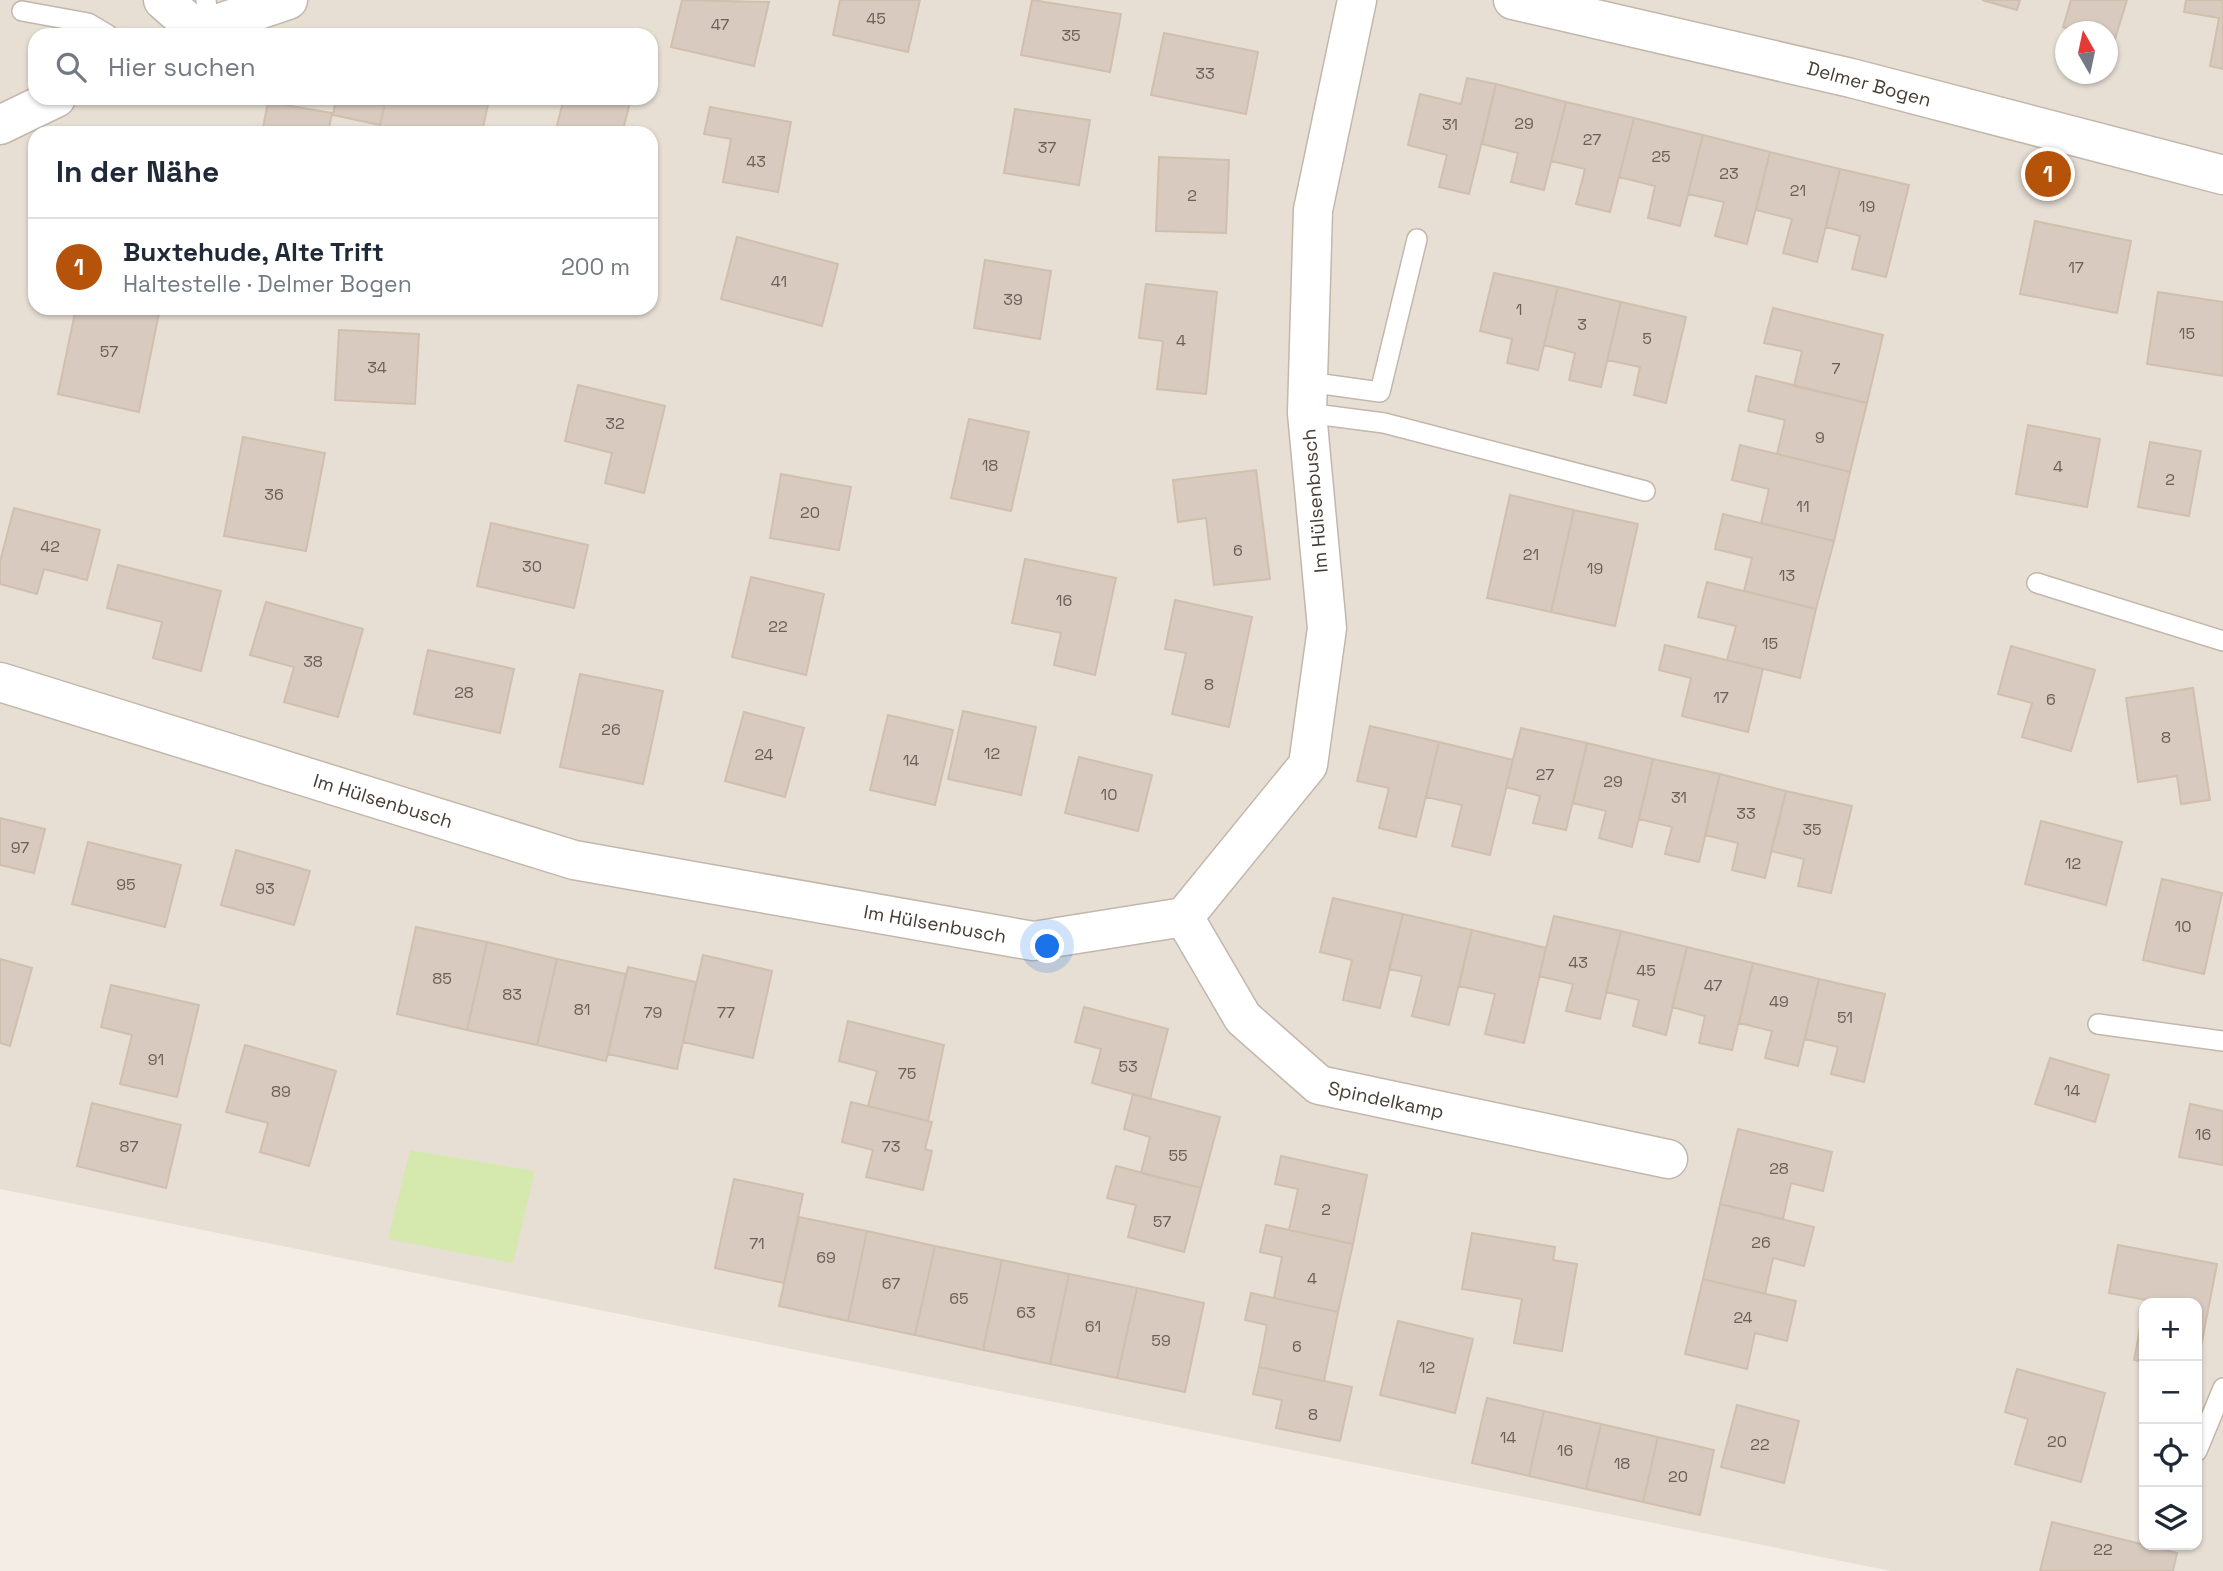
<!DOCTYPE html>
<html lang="de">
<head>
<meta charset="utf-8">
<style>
  :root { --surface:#fff; --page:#f6f6f7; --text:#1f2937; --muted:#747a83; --line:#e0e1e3; --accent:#b45309 }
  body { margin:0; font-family:"Space Grotesk",sans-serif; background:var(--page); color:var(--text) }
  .controls { position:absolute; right:21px; bottom:21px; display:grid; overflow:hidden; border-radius:14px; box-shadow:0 2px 5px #0004 }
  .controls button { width:63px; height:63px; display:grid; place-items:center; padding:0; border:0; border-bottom:2px solid var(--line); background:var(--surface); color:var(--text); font:35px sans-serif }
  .compass { position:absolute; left:2055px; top:21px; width:63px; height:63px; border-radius:50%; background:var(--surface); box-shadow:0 2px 5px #0004; rotate:351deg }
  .you { position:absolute; left:1048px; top:947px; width:24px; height:24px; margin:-18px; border:5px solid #fff; border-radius:50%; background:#1a73e8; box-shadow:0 0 0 10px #1a73e833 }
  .badge { display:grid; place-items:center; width:46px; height:46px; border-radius:50%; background:var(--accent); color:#fff; font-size:23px; font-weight:700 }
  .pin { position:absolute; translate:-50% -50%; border:4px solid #fff; box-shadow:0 2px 7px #0006 }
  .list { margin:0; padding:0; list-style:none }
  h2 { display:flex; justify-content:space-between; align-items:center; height:91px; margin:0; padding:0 28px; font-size:30px }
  h2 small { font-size:23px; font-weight:400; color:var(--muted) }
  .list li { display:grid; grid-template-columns:46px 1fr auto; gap:21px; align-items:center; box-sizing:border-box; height:98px; padding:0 28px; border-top:2px solid var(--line) }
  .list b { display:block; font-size:26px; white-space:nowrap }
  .list p { margin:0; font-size:23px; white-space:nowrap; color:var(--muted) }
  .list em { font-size:23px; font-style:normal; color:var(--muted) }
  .icon { flex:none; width:38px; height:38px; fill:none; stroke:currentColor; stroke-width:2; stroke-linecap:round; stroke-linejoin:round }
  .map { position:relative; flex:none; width:2223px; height:1571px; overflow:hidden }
  .search { position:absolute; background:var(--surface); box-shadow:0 2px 5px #0004; left:28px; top:28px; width:630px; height:77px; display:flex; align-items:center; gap:18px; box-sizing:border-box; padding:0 24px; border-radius:21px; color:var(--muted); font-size:26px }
  .panel { position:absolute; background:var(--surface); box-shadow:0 2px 5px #0004; left:28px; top:126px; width:630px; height:189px; border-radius:21px }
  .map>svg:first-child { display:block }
  .residential { fill:#e7dfd4; fill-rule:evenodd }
  .park { fill:#d5e8ae }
  .building { fill:#d8cabe; stroke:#d0bfae; stroke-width:2 }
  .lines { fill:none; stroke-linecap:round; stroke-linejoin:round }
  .service-casing { stroke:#c2b7ab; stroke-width:22 }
  .minor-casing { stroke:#c2b7ab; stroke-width:41 }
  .service { stroke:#fff; stroke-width:19 }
  .minor { stroke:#fff; stroke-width:38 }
  .labels { text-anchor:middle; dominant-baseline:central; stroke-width:5; stroke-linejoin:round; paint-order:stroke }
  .number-label { font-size:16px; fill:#6a6057 }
  .street-label { font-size:19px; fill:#463d35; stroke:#fff }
</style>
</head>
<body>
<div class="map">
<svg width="2223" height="1571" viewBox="0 0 2223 1571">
  <rect width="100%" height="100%" fill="#f3ede6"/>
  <path class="residential" d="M0,0H2223V1571H1891L0,1189ZM2066,32H2108V74H2066ZM35,35H651V98H35ZM35,133H651V308H35ZM2144,1303H2197V1545H2144Z"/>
  <path class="park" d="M410,1150L535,1171L513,1263L388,1239Z"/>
  <path class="building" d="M682,0L769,2L754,66L671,47Z
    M840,0H920L908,52L833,35Z
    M1032,0L1121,14L1110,72L1021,55Z
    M1982,0H2020L2017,10Z
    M2071,0H2127L2114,42L2108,40V32H2078L2063,27Z
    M2186,0H2223V69L2210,66L2219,18L2184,12Z
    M1164,33L1258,52L1246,114L1151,95Z
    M1467,78L1496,84L1469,194L1439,187L1447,155L1408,145L1420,94L1461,104Z
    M1496,84L1566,102L1544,190L1511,182L1518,153L1482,144Z
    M336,98H386L380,125L333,115Z
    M386,98H483L489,99L482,133H378Z
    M564,98H613L630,103L622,133H555Z
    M268,102L332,113L328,133H262Z
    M1566,102L1634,118L1610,212L1576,204L1585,169L1551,161Z
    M710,107L791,122L778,192L723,182L731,139L704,134Z
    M1015,109L1090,120L1079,185L1004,173Z
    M1634,118L1703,135L1680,226L1648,218L1655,186L1619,177Z
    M1703,135L1770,152L1747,244L1715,236L1724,202L1688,194Z
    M1770,152L1840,169L1817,262L1783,253L1792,219L1756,210Z
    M1159,157L1229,160L1226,233L1156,231Z
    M1840,169L1909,185L1886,277L1852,269L1860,236L1826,227Z
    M2035,221L2131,241L2117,313L2020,294Z
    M737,237L838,264L822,326L721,299Z
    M985,260L1051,271L1040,339L974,328Z
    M1494,273L1558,287L1538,370L1507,363L1512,339L1480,331Z
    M1146,284L1217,292L1206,394L1157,389L1163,341L1139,338Z
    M1558,287L1621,302L1601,387L1569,380L1575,353L1544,345Z
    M2158,292L2223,302V376L2147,364Z
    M1621,302L1686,317L1666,403L1634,395L1640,367L1607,360Z
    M76,308H160L139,412L58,394Z
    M1773,308L1883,335L1867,403L1794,386L1802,351L1764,343Z
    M339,330L419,334L415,404L335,400Z
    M1756,376L1867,403L1850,472L1777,454L1785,420L1748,411Z
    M578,385L665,406L644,493L605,483L612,453L565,441Z
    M969,419L1029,432L1011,511L951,498Z
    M2028,425L2100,439L2087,507L2016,494Z
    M243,437L325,453L306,551L224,536Z
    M2150,442L2201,451L2189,516L2138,507Z
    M1740,445L1850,472L1834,541L1761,523L1769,489L1732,480Z
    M1256,470L1270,579L1214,585L1206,518L1178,522L1173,480Z
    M781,474L851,487L839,550L770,538Z
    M1510,495L1574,510L1551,612L1487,598Z
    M14,508L100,530L87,580L44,569L37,594L0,584V562Z
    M1574,510L1638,524L1615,626L1551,612Z
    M1723,514L1834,541L1816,609L1744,591L1752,558L1715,549Z
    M491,523L588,545L574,608L477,586Z
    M1025,559L1116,578L1095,675L1054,665L1061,633L1012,623Z
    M118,565L221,591L201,671L153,658L162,622L107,608Z
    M751,577L824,594L806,675L732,657Z
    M1707,582L1816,609L1800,678L1727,660L1736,626L1698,617Z
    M1175,600L1252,617L1229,727L1172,714L1186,653L1165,649Z
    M266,602L363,629L338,717L284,702L294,667L250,655Z
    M1665,645L1763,669L1748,732L1682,716L1691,678L1659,670Z
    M2011,646L2095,670L2071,751L2022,737L2032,703L1998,694Z
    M428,650L514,669L500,733L414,714Z
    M580,674L663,691L643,784L560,767Z
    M2193,688L2210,800L2181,804L2177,776L2138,782L2126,698Z
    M963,711L1036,727L1021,795L948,779Z
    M744,712L804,728L785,797L725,781Z
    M888,715L953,730L935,805L870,790Z
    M1370,726L1439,742L1416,837L1379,828L1389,788L1357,781Z
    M1521,728L1587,743L1566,830L1533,823L1540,796L1506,787Z
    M1439,742L1513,760L1490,855L1452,846L1462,805L1426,797Z
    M1587,743L1653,759L1632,847L1599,838L1606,811L1573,803Z
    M1079,757L1152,775L1138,831L1065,813Z
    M1653,759L1720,774L1699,862L1665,854L1672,827L1639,819Z
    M1720,774L1786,791L1765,878L1732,870L1738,843L1705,835Z
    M1786,791L1852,806L1831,893L1798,886L1804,859L1771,851Z
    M0,818L45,829L34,873L0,865Z
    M2041,821L2122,842L2106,905L2025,884Z
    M88,842L181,865L165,927L72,904Z
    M236,850L310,871L294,925L221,905Z
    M2162,879L2222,893L2204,974L2143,960Z
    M1333,898L1403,914L1380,1008L1343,1000L1352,960L1320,952Z
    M1403,914L1472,930L1449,1025L1412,1016L1422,976L1389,969Z
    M1554,916L1621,931L1600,1019L1566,1011L1573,984L1539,976Z
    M416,927L487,942L467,1030L397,1014Z
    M1472,930L1546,948L1524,1043L1485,1034L1495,994L1459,986Z
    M1621,931L1687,947L1666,1035L1633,1026L1639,1000L1606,992Z
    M487,942L557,959L537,1045L467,1030Z
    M1687,947L1753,963L1732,1050L1699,1043L1705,1016L1672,1007Z
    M703,955L772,971L753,1058L683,1042Z
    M0,959L32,968L10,1046L0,1043Z
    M557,959L626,974L606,1061L537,1045Z
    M1753,963L1819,979L1798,1066L1765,1058L1772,1031L1739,1023Z
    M628,967L696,982L677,1069L608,1054Z
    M1819,979L1885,994L1864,1082L1831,1074L1838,1047L1805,1039Z
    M111,985L199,1005L177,1097L120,1084L132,1035L101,1027Z
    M1084,1007L1168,1029L1150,1099L1092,1083L1101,1049L1075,1042Z
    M848,1021L944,1045L928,1121L868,1106L877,1071L839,1061Z
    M245,1045L336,1071L309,1166L260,1152L268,1123L226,1112Z
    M2050,1058L2109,1075L2095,1122L2035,1104Z
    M1133,1094L1220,1117L1201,1188L1141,1173L1150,1137L1124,1129Z
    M851,1102L932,1122L925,1149L932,1151L923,1190L866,1177L873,1150L842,1142Z
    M92,1103L181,1125L166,1188L77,1166Z
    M2190,1104L2223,1111V1165L2179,1157Z
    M1738,1129L1832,1152L1823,1191L1791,1183L1783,1219L1720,1204Z
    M1281,1156L1367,1175L1353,1244L1289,1230L1298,1189L1275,1184Z
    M1116,1166L1201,1188L1184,1252L1128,1237L1136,1205L1107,1198Z
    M734,1179L803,1194L784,1283L715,1268Z
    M1720,1204L1814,1227L1804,1266L1773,1258L1765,1294L1703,1279Z
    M799,1217L867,1231L848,1321L779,1306Z
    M1266,1225L1353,1244L1338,1312L1274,1298L1282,1257L1260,1252Z
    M867,1231L935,1246L915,1335L848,1321Z
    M1472,1233L1555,1247L1553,1260L1577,1264L1562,1351L1514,1343L1522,1299L1462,1289Z
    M2118,1245L2217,1264L2197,1367V1303H2145L2146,1300L2109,1293Z
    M935,1246L1002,1260L983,1350L915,1335Z
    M1002,1260L1069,1274L1050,1364L983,1350Z
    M1069,1274L1137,1288L1117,1378L1050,1364Z
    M1703,1279L1796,1301L1787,1341L1755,1333L1747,1369L1685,1354Z
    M1137,1288L1204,1303L1185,1392L1117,1378Z
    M1251,1293L1338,1312L1324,1381L1259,1367L1267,1325L1245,1320Z
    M2144,1308V1362L2134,1360Z
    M1398,1321L1473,1339L1455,1413L1380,1395Z
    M1259,1367L1352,1387L1340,1441L1276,1428L1282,1400L1253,1394Z
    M2017,1369L2105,1393L2081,1482L2015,1464L2028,1419L2005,1412Z
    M1487,1398L1544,1411L1529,1476L1472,1463Z
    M1737,1405L1799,1421L1784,1483L1721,1467Z
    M1544,1411L1601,1424L1586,1489L1529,1476Z
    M1601,1424L1658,1437L1643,1502L1586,1489Z
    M1658,1437L1714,1450L1700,1515L1643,1502Z
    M2052,1522L2177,1553L2173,1571H2040Z"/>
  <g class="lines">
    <g class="service-casing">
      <path id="service" d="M206,0L209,25
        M22,11L88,23L108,35
        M1308,382L1380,392L1417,239
        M1307,413L1384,423L1645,491
        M2037,583L2223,641
        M2098,1024L2223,1041
        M2197,1451L2223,1388"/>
    </g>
    <g class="minor-casing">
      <path id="minor" d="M163,0L196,29
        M1513,0L1851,78L2223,175
        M184,35L288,0
        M0,125L56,98
        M0,682L574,860L1033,941L1184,917L1308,765L1327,628L1307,413L1313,210L1357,0
        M1184,917L1243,1018L1319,1085L1668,1159"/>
    </g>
    <use href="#service" class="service"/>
    <use href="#minor" class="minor"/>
  </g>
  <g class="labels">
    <g class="number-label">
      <text x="876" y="18">45</text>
      <text x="720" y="24">47</text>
      <text x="1071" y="35">35</text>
      <text x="1205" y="73">33</text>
      <text x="1524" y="123">29</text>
      <text x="1450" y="124">31</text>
      <text x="1592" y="139">27</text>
      <text x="1047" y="147">37</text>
      <text x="1661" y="156">25</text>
      <text x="756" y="161">43</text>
      <text x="1729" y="173">23</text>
      <text x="1798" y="190">21</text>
      <text x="1192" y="195">2</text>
      <text x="1867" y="206">19</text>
      <text x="2076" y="267">17</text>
      <text x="779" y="281">41</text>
      <text x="1013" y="299">39</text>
      <text x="1519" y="309">1</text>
      <text x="1582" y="324">3</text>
      <text x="2187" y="333">15</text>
      <text x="1647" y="338">5</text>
      <text x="1181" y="340">4</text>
      <text x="109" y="351">57</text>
      <text x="377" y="367">34</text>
      <text x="1836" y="368">7</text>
      <text x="615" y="423">32</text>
      <text x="1820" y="437">9</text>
      <text x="990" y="465">18</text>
      <text x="2058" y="466">4</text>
      <text x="2170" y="479">2</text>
      <text x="274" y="494">36</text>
      <text x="1803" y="506">11</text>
      <text x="810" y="512">20</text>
      <text x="50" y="546">42</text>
      <text x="1238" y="550">6</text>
      <text x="1531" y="554">21</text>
      <text x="532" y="566">30</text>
      <text x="1595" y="568">19</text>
      <text x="1787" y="575">13</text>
      <text x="1064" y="600">16</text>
      <text x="778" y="626">22</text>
      <text x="1770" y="643">15</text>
      <text x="313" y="661">38</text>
      <text x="1209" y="684">8</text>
      <text x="464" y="692">28</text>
      <text x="1721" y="697">17</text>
      <text x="2051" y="699">6</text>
      <text x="611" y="729">26</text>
      <text x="2166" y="737">8</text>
      <text x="992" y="753">12</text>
      <text x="764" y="754">24</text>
      <text x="911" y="760">14</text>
      <text x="1545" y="774">27</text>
      <text x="1613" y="781">29</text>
      <text x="1109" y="794">10</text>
      <text x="1679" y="797">31</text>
      <text x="1746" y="813">33</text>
      <text x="1812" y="829">35</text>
      <text x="20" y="847">97</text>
      <text x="2073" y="863">12</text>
      <text x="126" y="884">95</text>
      <text x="265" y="888">93</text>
      <text x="2183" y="926">10</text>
      <text x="1578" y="962">43</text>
      <text x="1646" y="970">45</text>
      <text x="442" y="978">85</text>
      <text x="1713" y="985">47</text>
      <text x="512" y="994">83</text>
      <text x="1779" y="1001">49</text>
      <text x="582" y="1009">81</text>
      <text x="653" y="1012">79</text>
      <text x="726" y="1012">77</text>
      <text x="1845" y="1017">51</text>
      <text x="156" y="1059">91</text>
      <text x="1128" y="1066">53</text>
      <text x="907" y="1073">75</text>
      <text x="2072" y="1090">14</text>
      <text x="281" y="1091">89</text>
      <text x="2203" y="1134">16</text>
      <text x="129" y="1146">87</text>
      <text x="891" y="1146">73</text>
      <text x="1178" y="1155">55</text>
      <text x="1779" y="1168">28</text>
      <text x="1326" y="1209">2</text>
      <text x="1162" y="1221">57</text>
      <text x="1761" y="1242">26</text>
      <text x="757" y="1243">71</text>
      <text x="826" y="1257">69</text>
      <text x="1312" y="1278">4</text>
      <text x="891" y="1283">67</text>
      <text x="959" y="1298">65</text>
      <text x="1026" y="1312">63</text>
      <text x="1743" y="1317">24</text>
      <text x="1093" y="1326">61</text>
      <text x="1161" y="1340">59</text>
      <text x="1297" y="1346">6</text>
      <text x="1427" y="1367">12</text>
      <text x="1313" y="1414">8</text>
      <text x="1508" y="1437">14</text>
      <text x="2057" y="1441">20</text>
      <text x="1760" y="1444">22</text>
      <text x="1565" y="1450">16</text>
      <text x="1622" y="1463">18</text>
      <text x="1678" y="1476">20</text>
      <text x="2103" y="1549">22</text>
    </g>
    <g class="street-label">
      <text transform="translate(1869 84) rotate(15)">Delmer Bogen</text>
      <text transform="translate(1315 501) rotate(-95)">Im Hülsenbusch</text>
      <text transform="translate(383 801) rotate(17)">Im Hülsenbusch</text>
      <text transform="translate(935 924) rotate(10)">Im Hülsenbusch</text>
      <text transform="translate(1386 1100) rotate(12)">Spindelkamp</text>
    </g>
  </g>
</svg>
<div class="controls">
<button>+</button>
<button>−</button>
<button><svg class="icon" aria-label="locate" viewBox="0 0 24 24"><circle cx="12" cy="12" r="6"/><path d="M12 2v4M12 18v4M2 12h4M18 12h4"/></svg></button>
<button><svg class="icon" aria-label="layers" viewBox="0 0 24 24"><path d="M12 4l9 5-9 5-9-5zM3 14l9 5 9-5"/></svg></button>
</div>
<svg class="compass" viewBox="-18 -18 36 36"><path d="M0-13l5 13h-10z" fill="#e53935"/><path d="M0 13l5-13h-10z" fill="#747a83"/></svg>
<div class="you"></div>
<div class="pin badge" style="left:2048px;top:174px">1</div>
<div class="search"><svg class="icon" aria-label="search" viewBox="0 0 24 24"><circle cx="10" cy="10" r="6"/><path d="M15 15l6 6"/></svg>Hier suchen</div>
<section class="panel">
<h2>In der Nähe<small></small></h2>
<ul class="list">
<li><span class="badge">1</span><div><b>Buxtehude, Alte Trift</b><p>Haltestelle · Delmer Bogen</p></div><em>200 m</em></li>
</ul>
</section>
</div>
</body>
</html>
